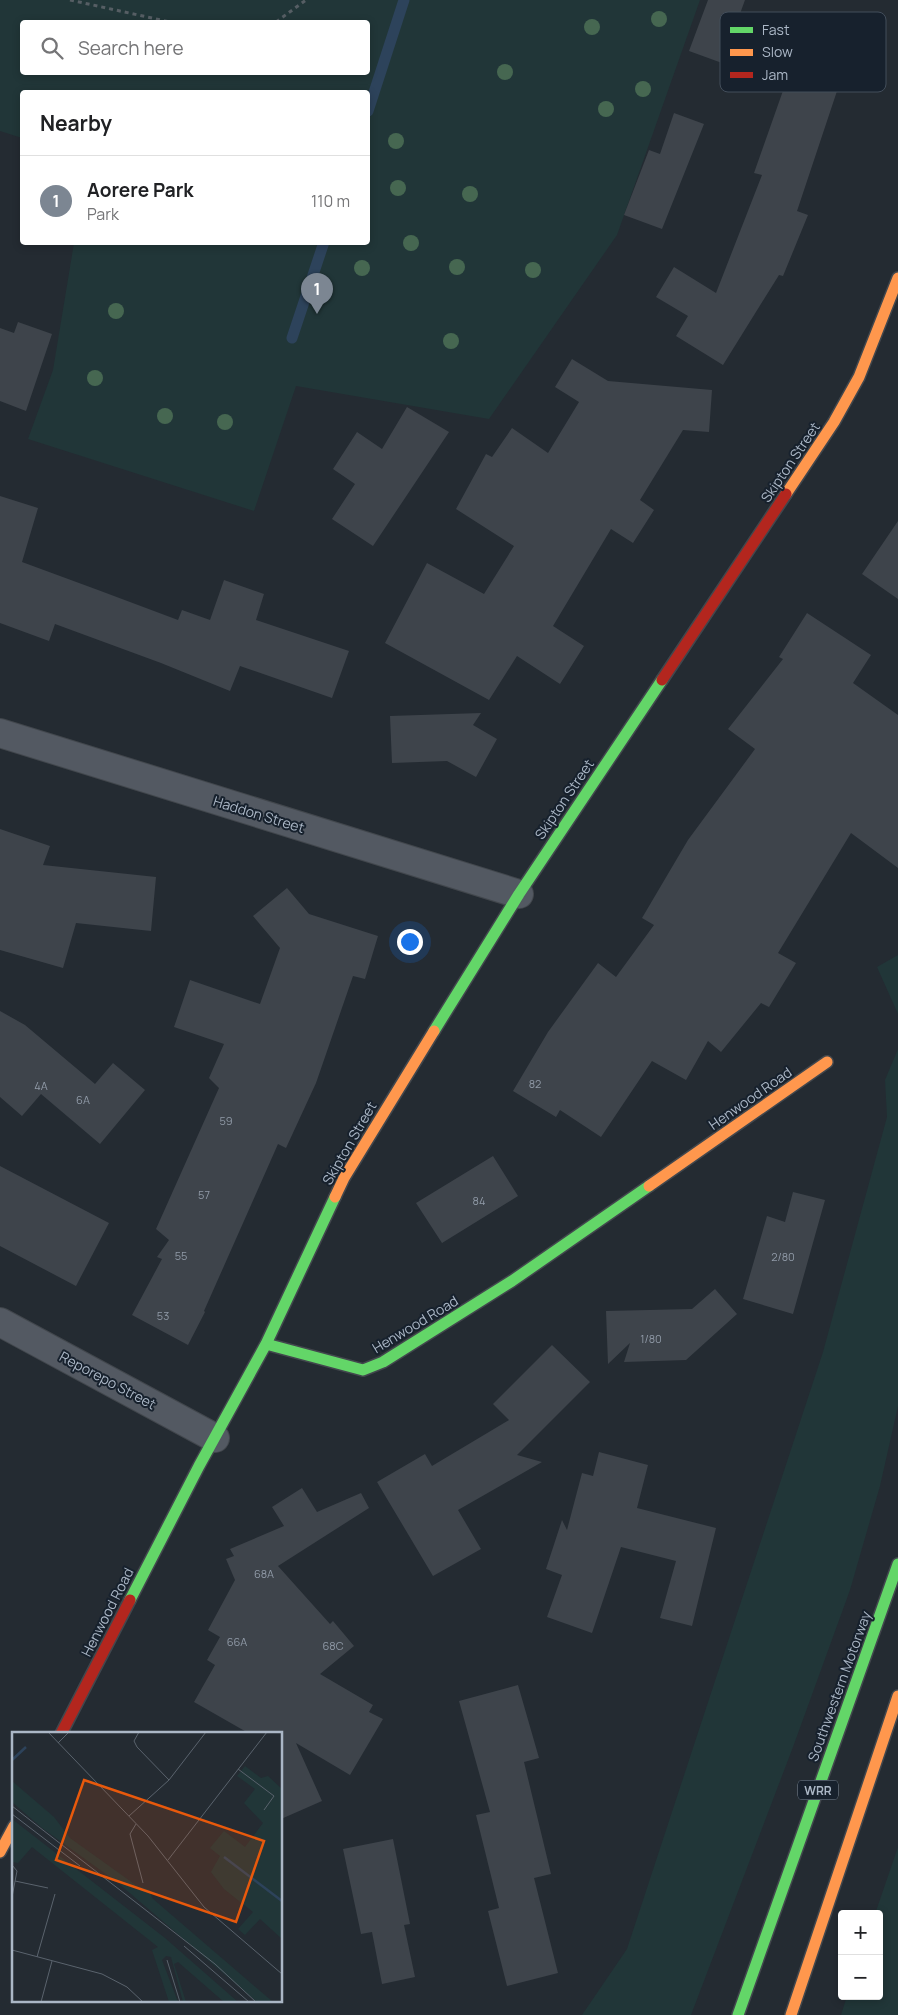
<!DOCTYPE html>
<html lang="en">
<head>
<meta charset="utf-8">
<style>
  :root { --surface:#fff; --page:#f2f2f2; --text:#202124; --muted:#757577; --line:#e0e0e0; --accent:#7c8692 }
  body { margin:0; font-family:Manrope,sans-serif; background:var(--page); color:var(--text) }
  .controls { position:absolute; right:15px; bottom:15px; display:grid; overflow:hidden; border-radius:5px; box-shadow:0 2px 8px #0003 }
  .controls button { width:45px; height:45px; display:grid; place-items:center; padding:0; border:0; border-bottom:1px solid var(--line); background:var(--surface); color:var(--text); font:25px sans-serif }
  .you { position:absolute; left:409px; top:941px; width:18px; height:18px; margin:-12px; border:4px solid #fff; border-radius:50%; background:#1a73e8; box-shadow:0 0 0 8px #1a73e833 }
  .badge { display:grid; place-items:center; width:32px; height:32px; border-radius:50%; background:var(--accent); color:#fff; font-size:16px; font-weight:700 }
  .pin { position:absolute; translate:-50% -41px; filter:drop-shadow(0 1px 2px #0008) }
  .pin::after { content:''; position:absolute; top:26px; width:18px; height:15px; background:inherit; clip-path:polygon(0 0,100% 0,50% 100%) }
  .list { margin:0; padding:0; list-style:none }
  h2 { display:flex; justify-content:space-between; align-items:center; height:65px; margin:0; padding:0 20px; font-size:21px }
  h2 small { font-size:16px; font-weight:400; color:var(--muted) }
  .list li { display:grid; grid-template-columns:32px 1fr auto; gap:15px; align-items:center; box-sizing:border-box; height:90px; padding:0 20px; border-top:1px solid var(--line) }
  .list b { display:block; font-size:19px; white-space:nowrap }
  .list p { margin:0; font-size:16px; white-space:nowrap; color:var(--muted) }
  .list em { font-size:16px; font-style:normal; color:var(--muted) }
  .icon { flex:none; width:28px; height:28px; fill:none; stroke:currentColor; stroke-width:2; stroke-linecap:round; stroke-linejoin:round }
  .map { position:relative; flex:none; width:898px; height:2015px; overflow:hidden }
  .search { position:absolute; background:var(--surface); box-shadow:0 2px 8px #0003; left:20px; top:20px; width:350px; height:55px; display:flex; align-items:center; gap:12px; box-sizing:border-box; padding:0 18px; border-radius:5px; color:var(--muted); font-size:19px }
  .panel { position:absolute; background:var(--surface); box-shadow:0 2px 8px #0003; left:20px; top:90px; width:350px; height:155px; border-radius:5px }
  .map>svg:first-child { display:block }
  .green { fill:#213638; fill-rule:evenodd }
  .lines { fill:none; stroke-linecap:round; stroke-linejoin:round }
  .stream { stroke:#2d435b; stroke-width:11 }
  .building { fill:#3e444b }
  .street-casing { stroke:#42474d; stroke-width:30 }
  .fast-casing { stroke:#42474d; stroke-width:14 }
  .slow-casing { stroke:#42474d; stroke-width:14 }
  .jam-casing { stroke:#42474d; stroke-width:14 }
  .path { stroke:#565e64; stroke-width:3; stroke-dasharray:4 4; stroke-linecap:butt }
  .street { stroke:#535962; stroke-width:28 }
  .fast { stroke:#63d668; stroke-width:11 }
  .slow { stroke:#ff974d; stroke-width:11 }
  .jam { stroke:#b3261e; stroke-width:11 }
  .tree { fill:#466751 }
  .labels { text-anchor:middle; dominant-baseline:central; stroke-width:4; stroke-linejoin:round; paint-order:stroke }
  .number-label { font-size:11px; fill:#909aa7 }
  .shield { fill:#17212d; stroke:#7f8a98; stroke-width:1 }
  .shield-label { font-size:12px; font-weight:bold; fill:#abb7c6 }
  .street-label { font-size:14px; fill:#abb7c6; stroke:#17212d }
  .inset-river { fill:none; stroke:#2d435b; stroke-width:2.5 }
  .inset-road { fill:none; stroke:#5a636d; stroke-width:1 }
  .view { fill:#e8590c; fill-opacity:0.15; stroke:#e8590c; stroke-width:2.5 }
  .inset-edge { fill:none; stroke:#abb7c6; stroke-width:2.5 }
  .key { fill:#17212d; stroke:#434e5b; stroke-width:1 }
  .key-label { font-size:14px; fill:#abb7c6 }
</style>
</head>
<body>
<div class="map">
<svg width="898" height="2015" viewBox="0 0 898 2015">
  <rect width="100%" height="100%" fill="#242b32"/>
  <path class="green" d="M0,0H700L617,235L489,419L296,386L254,511L28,439L53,370L74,243L368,242V92H22V138L0,131ZM22,22H368V72H22Z
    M898,955V1014L877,967Z
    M898,1049V1406L880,1486L850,1590L793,1747L691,2015H582L627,1949L823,1352L887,1117L885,1080Z
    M898,1847V2015H841L847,1996H879V1914H875Z"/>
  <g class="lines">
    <path class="stream" d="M368,111L404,0
      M292,338L324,242"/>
  </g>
  <path class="building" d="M708,0H745L722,63L689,51Z
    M868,35L870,74L842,76L797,211L808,215L783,276L779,275L723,365L676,336L688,316L656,297L674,267L716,293L762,175L754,173L785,85L781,41Z
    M674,113L704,124L662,229L624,215L649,150L660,154Z
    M18,322L52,334L26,411L0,401V328L14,333Z
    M572,359L608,381L712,390L709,432L683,430L640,500L654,510L633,543L611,529L553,626L584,646L560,684L517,656L489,700L385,643L427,563L484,594L514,546L456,509L486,454L492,457L512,428L548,453L579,402L555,387Z
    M407,407L449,432L373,546L332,519L355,484L333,469L357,432L382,449Z
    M0,496L38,508L22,562L98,590L178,620L182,610L210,620L224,580L264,594L256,620L349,651L332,698L240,666L230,691L161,663L55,624L49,641L0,623Z
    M898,521V599L862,574Z
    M807,613L871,655L853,683L898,715V868L851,833L778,953L796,963L769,1007L761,1003L721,1052L708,1041L686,1080L652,1061L601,1137L560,1110L556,1117L513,1091L548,1032L598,963L616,977L654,925L642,918L688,840L755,749L728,729L783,659L779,657Z
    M481,713L473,725L497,739L476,777L447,761L392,763L390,716Z
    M0,829L50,846L43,865L156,877L151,931L76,923L63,968L0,950Z
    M287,888L309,914L378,936L365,979L353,976L316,1083L286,1148L278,1144L204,1311L205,1312L188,1345L132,1315L162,1259L157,1257L169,1240L156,1229L219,1088L209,1078L224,1044L174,1027L190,980L260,1004L280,948L253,916Z
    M0,1011L25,1025L95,1084L113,1063L145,1090L100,1144L41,1094L22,1116L0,1097Z
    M493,1156L518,1196L442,1243L416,1203Z
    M0,1166L109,1223L76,1286L0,1246Z
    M793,1192L825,1200L793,1314L743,1299L767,1216L785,1222Z
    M715,1289L737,1314L686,1360L624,1362L630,1343L608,1364L606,1311L692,1309Z
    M552,1345L590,1382L517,1455L542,1462L458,1510L481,1549L433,1576L377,1482L425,1454L432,1466L509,1420L493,1404Z
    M599,1452L648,1465L637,1508L716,1528L692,1626L660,1618L676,1561L621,1547L592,1633L547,1617L562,1575L546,1569L562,1520L567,1530L582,1473L593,1476Z
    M302,1488L317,1512L361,1493L369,1508L278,1566L330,1624L333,1621L354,1646L320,1674L373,1705L369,1712L383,1719L350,1775L296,1743L322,1801L281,1819V1734H250L194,1702L215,1665L207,1660L220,1637L208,1630L235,1580L226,1559L234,1556L230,1549L284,1526L272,1507Z
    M518,1685L539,1758L524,1762L551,1874L534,1878L558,1973L507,1986L488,1911L499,1908L476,1815L490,1812L459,1701Z
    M393,1839L410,1924L404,1925L415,1977L382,1984L372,1932L361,1934L343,1849Z"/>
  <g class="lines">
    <g class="street-casing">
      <path id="street" d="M0,733L519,894
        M0,1322L215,1438"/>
    </g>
    <g class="fast-casing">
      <path id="fast" d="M434,1031L519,894L662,680
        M266,1344L363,1370L383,1362L512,1281L649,1186
        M130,1600L199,1466L266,1344L335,1197
        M738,2015L898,1564"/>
    </g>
    <g class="slow-casing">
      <path id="slow" d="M786,494L834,422L859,377L898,278
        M649,1186L827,1062
        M335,1197L344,1178L434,1031
        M0,1852L14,1826
        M791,2015L898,1696"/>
    </g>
    <g class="jam-casing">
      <path id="jam" d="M662,680L786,494
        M61,1734L130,1600"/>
    </g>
    <path class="path" d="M70,0L170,22
      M276,22L306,0"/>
    <use href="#street" class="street"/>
    <use href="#fast" class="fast"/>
    <use href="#slow" class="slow"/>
    <use href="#jam" class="jam"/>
  </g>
  <g class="tree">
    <circle cx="659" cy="19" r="8"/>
    <circle cx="592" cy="27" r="8"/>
    <circle cx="505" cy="72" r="8"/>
    <circle cx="643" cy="89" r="8"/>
    <circle cx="606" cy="109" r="8"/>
    <circle cx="396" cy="141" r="8"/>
    <circle cx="398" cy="188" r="8"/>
    <circle cx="470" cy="194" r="8"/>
    <circle cx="411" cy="243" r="8"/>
    <circle cx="457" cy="267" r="8"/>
    <circle cx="362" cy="268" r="8"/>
    <circle cx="533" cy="270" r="8"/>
    <circle cx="116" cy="311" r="8"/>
    <circle cx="451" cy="341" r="8"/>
    <circle cx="95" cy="378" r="8"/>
    <circle cx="165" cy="416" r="8"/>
    <circle cx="225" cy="422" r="8"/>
  </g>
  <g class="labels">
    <g class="number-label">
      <text x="535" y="1083">82</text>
      <text x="41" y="1085">4A</text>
      <text x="83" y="1099">6A</text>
      <text x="226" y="1120">59</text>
      <text x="204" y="1194">57</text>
      <text x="479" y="1200">84</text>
      <text x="181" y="1255">55</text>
      <text x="783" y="1256">2/80</text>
      <text x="163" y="1315">53</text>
      <text x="651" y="1338">1/80</text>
      <text x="264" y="1573">68A</text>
      <text x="237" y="1641">66A</text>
      <text x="333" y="1645">68C</text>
    </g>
    <rect class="shield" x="798" y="1780.5" width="40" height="19" rx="4"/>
    <g class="shield-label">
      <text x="818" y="1790">WRR</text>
    </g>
    <g class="street-label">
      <text transform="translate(790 462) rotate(-56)">Skipton Street</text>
      <text transform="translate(564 799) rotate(-56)">Skipton Street</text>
      <text transform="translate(259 814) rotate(17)">Haddon Street</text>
      <text transform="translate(750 1098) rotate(-35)">Henwood Road</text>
      <text transform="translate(349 1143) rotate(-60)">Skipton Street</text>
      <text transform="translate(415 1324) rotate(-31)">Henwood Road</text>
      <text transform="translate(108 1380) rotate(28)">Reporepo Street</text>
      <text transform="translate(107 1612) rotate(-63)">Henwood Road</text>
      <text transform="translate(839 1686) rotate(-70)">Southwestern Motorway</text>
    </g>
  </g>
  <g transform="translate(12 1732)">
    <rect width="270" height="270" fill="#242b32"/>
    <path d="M233,34L249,46L256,44L270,57V207L248,187L233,203L226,197L241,180L212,157L199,140L208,124L198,116L212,99L233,115L251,91L232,71L243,57L225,44ZM0,49L42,85L58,106L125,154L138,158L140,166L261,270H245L105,150L30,96L0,70ZM0,87L153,206L226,270H212L166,230L162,232L174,270H171L159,225L154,224L150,228L166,270H157L140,218L146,215L20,115L6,131L0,130Z" fill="#213638"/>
    <path class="inset-river" d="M0,28L14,15M212,125L270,169"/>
    <path class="inset-road" d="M36,0L136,104L192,175L270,242M127,0L122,9L125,15L157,48L194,0M46,11L57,0M226,37L262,64L252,78M0,74L203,232L244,270M0,82L68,134M117,84L157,48M124,92L118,102L131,151M156,128L255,0M0,133L5,139L0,165M3,149L36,156M172,214L237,270M0,218L90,242L115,255L131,270M25,225L43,162M155,228L168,270M29,270L40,229"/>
    <path class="view" d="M72,48L252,109L224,190L44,128Z"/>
    <rect width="270" height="270" class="inset-edge"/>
  </g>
  <rect x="720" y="12" width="166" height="80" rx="8" class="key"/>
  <rect x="730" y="27" width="23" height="6" fill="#63d668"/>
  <rect x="730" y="49" width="23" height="7" fill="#ff974d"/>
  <rect x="730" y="72" width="23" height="6" fill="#b3261e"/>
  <g class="key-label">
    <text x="762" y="35">Fast</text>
    <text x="762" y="57">Slow</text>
    <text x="762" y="80">Jam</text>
  </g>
</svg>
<div class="controls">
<button>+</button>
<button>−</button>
</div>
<div class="you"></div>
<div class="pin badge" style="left:317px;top:314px">1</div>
<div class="search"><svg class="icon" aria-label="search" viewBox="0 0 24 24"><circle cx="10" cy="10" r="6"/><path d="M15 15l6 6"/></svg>Search here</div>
<section class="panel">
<h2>Nearby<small></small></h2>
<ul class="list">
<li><span class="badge">1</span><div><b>Aorere Park</b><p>Park</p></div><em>110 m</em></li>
</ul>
</section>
</div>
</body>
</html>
